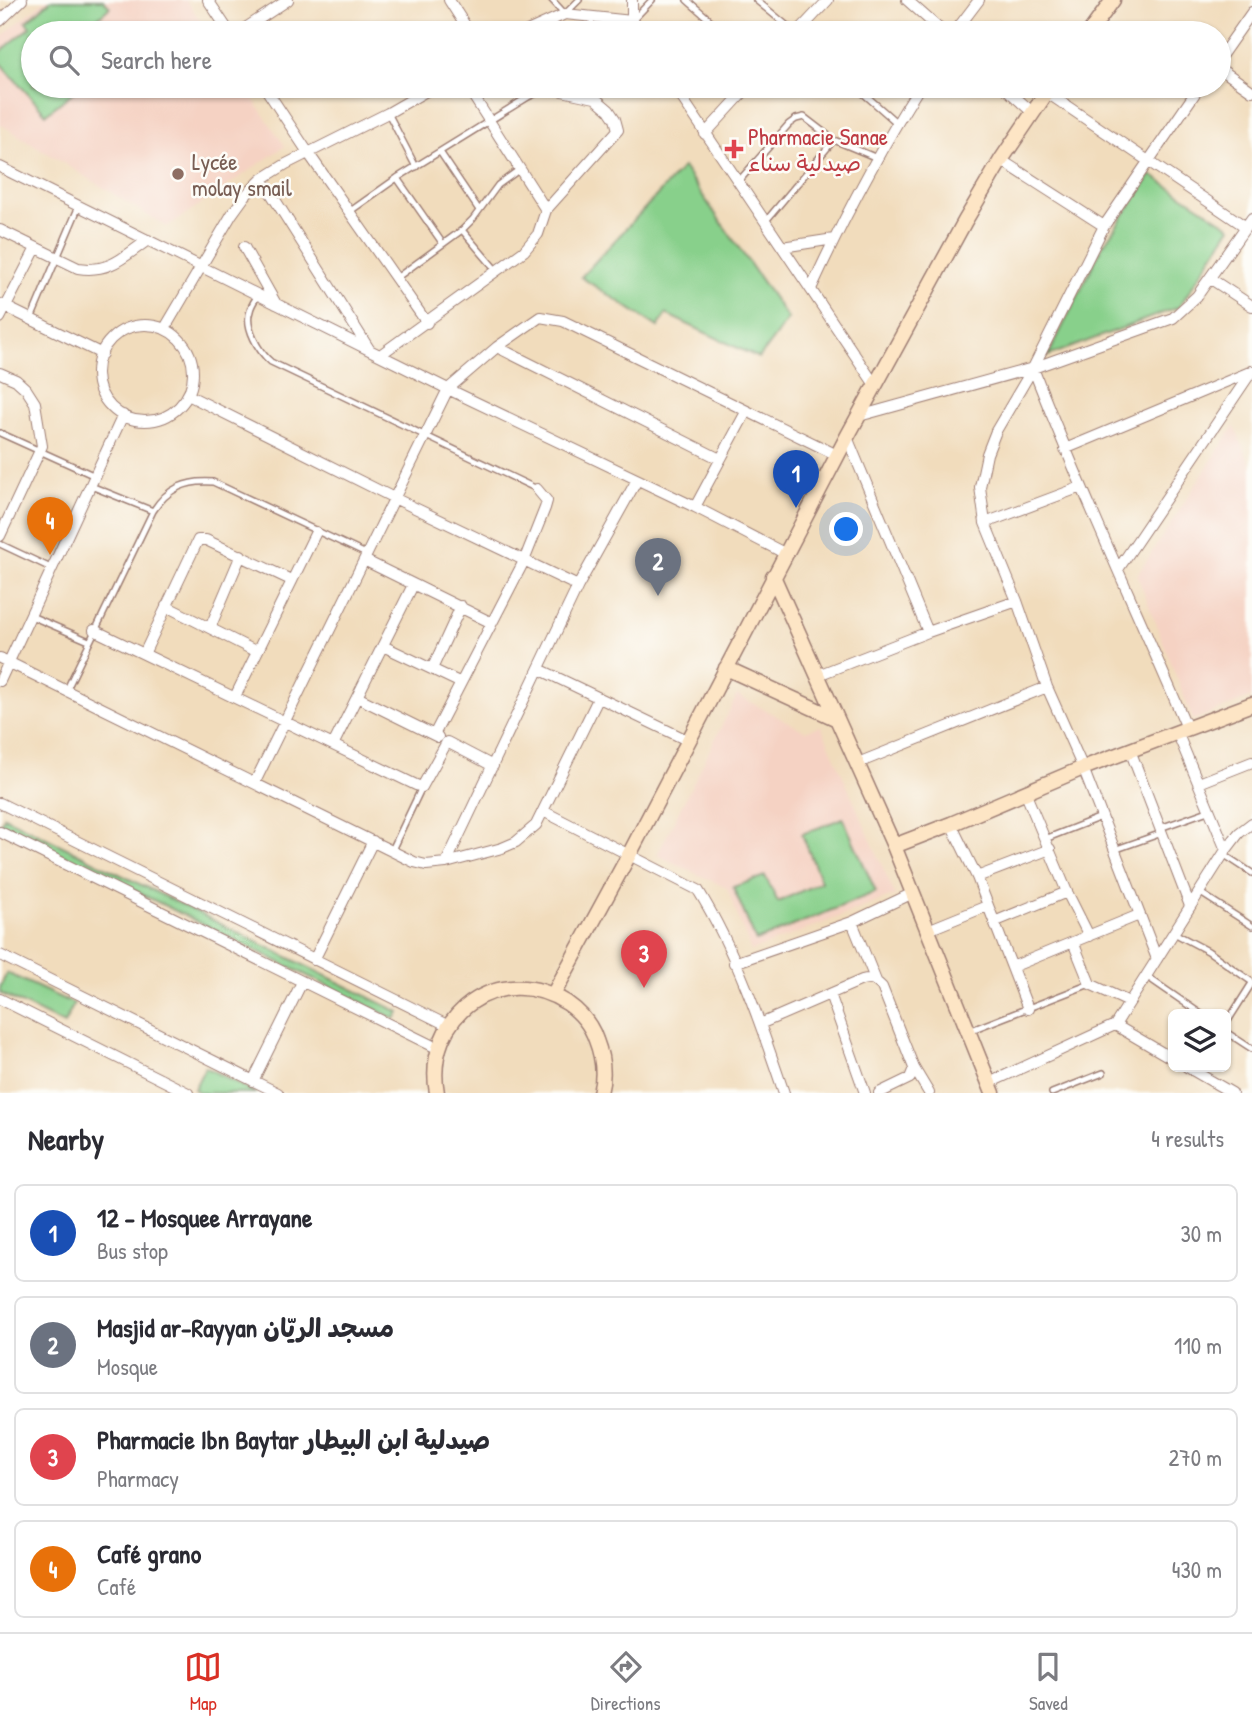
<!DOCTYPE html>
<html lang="en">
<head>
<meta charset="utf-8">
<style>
  :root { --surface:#fff; --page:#f7f7f7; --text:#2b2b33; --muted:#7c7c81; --line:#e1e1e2; --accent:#d93025 }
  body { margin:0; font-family:"Patrick Hand","Playpen Sans Arabic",sans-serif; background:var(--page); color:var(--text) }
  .controls { position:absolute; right:21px; bottom:21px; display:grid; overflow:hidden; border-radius:10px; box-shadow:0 2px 5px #0004 }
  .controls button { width:63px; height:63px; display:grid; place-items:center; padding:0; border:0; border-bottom:2px solid var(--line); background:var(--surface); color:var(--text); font:35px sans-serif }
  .you { position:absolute; left:847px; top:530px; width:24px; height:24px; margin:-18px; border:5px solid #fff; border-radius:50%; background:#1a73e8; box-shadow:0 0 0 10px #1a73e833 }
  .badge { display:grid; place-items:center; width:46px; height:46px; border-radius:50%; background:var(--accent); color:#fff; font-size:23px; font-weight:700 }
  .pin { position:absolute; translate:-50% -58px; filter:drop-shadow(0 2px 4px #0008) }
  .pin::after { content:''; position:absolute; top:37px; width:24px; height:21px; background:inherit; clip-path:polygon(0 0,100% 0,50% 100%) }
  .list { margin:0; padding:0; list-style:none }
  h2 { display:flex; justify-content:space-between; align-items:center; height:91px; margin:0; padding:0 28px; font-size:30px }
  h2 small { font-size:23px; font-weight:400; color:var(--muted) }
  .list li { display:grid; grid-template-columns:46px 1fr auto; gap:21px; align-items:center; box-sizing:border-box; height:98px; margin:0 14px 14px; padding:0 14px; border:2px solid var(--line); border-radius:10px }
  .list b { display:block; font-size:26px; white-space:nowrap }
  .list p { margin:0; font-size:23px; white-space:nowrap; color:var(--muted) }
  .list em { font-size:23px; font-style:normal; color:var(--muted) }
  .icon { flex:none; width:38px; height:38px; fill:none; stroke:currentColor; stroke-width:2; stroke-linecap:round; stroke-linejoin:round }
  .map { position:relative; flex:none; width:1252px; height:1093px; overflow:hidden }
  .search { position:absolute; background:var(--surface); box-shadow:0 2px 5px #0004; left:21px; right:21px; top:21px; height:77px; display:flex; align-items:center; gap:18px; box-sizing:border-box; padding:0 24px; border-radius:38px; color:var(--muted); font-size:26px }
  .sheet { height:539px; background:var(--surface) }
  nav { display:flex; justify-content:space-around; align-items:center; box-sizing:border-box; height:98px; border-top:2px solid var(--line); background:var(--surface); font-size:19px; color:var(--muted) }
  nav a { display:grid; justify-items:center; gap:4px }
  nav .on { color:var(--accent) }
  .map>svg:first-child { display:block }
  .built { fill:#f5d2c3 }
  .green { fill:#88d08b; stroke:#69785b; stroke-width:2 }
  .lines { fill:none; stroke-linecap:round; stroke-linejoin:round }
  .lane-casing { stroke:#9e7e74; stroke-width:8 }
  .street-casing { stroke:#9e7e74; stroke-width:12 }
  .secondary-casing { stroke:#9e7e74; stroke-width:17 }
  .lane { stroke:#fff; stroke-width:5 }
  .street { stroke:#fff; stroke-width:10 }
  .secondary { stroke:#fde5c5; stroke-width:14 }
  .health-dot { fill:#e0444e; stroke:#fdfcf7; stroke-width:2.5 }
  .education-dot { fill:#8d6e63; stroke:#fdfcf7; stroke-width:2.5 }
  .labels { text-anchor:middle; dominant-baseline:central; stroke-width:5; stroke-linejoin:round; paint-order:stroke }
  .health-label { font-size:23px; fill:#be3a42; stroke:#fdfcf7; text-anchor:start }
  .education-label { font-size:23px; fill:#785e54; stroke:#fdfcf7; text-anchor:start }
</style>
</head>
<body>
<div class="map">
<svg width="1252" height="1093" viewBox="0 0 1252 1093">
  <rect width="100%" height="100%" fill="#fdfcf7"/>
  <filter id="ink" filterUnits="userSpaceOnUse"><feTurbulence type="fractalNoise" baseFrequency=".0143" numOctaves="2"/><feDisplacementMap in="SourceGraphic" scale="14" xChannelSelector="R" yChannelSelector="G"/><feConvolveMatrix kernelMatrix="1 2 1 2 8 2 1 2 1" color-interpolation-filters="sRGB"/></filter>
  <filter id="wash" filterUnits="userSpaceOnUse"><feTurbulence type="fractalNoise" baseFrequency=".00686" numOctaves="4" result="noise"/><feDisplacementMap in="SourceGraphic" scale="28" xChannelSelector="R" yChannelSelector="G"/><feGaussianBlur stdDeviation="1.57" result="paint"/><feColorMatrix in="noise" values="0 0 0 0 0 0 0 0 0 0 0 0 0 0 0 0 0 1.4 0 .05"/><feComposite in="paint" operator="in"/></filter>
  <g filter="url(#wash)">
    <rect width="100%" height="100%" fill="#f1dcbc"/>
    <path class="built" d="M45,0H186L209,33H33V86H244L285,146L167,227L0,124V38Z
      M1234,426L1252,467V697L1193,720L1137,575Z
      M737,695L805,731L821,726L895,895L751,951L727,888L657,855Z"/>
    <path class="green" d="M51,0H103L110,7L86,29L90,33H33V86H81L46,114L0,63V52L30,27L26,22Z
      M683,167L788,319L759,358L666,314L658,327L581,277Z
      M1151,175L1231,227L1179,307L1048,356L1102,247Z
      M4,817L399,1012L395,1019L1,825Z
      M843,818L876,892L756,941L733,887L765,876L778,902L821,882L802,834Z
      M7,973L74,1004L64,1024L0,993V987Z
      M205,1067L256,1093H201L194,1089Z"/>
  </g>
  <g filter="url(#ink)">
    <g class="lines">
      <g class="lane-casing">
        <path id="lane" d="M552,0L565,14L579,0
          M687,0L710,20L716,33
          M756,0L796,33
          M632,21L652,0
          M587,33L594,18
          M855,86L897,123
          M388,113L416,167
          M440,152L479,210
          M397,178L443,244
          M738,182L789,124L796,119L804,117L834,140L877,158
          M349,212L397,178L528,97L539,92L562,91L565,86
          M765,222L834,140
          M462,230L496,270
          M395,279L462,230L473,219L498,185L520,169
          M258,295C255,300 251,305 250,311C244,327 259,352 271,362L537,489
          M31,319L79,206
          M0,433L95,476
          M91,486L153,511
          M0,544L53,569
          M31,616L89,641
          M67,689L153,511C168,488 186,480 213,482L366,554
          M1160,828L1208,811
          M1045,839L1101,817
          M392,850L422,787
          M1114,850L1162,833
          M1223,854L1252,873
          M1199,892L1252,926
          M1174,933L1208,951L1252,982
          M1146,976L1201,1014
          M1226,1024L1252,983
          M969,1031L1090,984
          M1226,1032L1252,1049
          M1052,1093L1103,1073"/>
      </g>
      <g class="street-casing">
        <path id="street" d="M208,0L230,33
          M449,0L470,33
          M632,0V21L640,33
          M907,0L944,33
          M0,21L22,0
          M238,33L288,0
          M523,33L565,14L632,21
          M797,33L828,0
          M954,33L979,0
          M1219,59L1252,12
          M1219,68L1252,91
          M264,86L309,154L427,323
          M467,86L546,210
          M674,86L875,385
          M1003,86L1032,112
          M1046,92L1246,227
          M705,134L749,86
          M1001,160L1104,226
          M0,167L448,389L695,507L786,554
          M262,179L369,349
          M0,230L78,268C110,273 123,257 148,240
          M244,247L276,304
          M782,247L834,239
          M1211,279L1252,306
          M811,289C843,219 879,151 920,86
          M0,304L102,354
          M0,318L36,248
          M97 373a48 48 0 1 1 96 0a48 48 0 1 1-96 0Z
          M165,328L232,214L245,196L262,179L286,164L388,113L435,86
          M497,347L720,459
          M380,355L524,251L538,234L546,210L618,130L615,119L609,110L595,98L562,91
          M1033,368C1080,490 1136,608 1187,728
          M0,373L16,380L26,389L35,403L42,446L0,536
          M188,395L394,498L578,586
          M859,416L1033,368L1173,318L1197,296L1252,218
          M847,437L928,632
          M1065,449L1252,371
          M695,507L746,412
          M985,523L1081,487
          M364,560L490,622
          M1119,568L1252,371
          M166,606L257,652
          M210,628L241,555
          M94,630L416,785L422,787L447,742L493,766
          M383,646L459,682
          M144,654L198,540H206L291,580
          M0,658L414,862L426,865L446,863L502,848L516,842L536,825L598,699
          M432,669L461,606
          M539,669L689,741
          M818,675L928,632L1017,601
          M0,681L123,415
          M235,697L316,532
          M357,697L438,737
          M1177,732L1226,850
          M434,735L524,561L545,508L547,501L537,489
          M333,745L413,585
          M1130,750L1190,906
          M858,763L1047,687
          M255,782L448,389L497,347L540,317L563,321L837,455
          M1199,783L1252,762
          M1025,792L1067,892L1089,936
          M0,803L449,1026
          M545,812L698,890C736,951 761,1025 784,1093
          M951,824L977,877L1028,1009
          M0,832L437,1048
          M446,863L578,586L637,480
          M977,877L1050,849
          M852,922L876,981
          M994,922L1067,892
          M928,930L987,906
          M1073,942L1090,984L1129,1002
          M0,955L278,1093
          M1157,959L1083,768L1047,687L1017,601L985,523L980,487L987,454L996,431L1033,368L1104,226L1200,86
          M314,960L373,841
          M734,963L852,922L913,893
          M1012,967L1139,915
          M830,994L865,1093
          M0,999L188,1093
          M760,1024L862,980C872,977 875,980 882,987L914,1068L910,1078L879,1093
          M1115,1025L1173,1059
          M1187,1067L1232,1093
          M914,1068L929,1093
          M253,1081L302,982
          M989,1083L1115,1025L1226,850L1239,833L1252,823"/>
      </g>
      <g class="secondary-casing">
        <path id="secondary" d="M1089,33L1113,0
          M773,576L894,846L993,1093
          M726,668L837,719
          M894,846L951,824L1083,768L1252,704
          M553,995L629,855L847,437L965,221L1001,160L1051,86
          M437,1093C423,1016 499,959 567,1003C580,1012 591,1025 596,1040C603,1058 605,1075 600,1093"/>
      </g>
      <use href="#lane" class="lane"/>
      <use href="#street" class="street"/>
      <use href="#secondary" class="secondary"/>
    </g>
  </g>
  <path class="health-dot" d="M730.5 138.5h7v7h7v7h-7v7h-7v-7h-7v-7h7z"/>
  <circle class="education-dot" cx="178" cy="174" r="7"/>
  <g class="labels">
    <g class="health-label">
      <text x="748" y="136">Pharmacie Sanae<tspan x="748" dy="26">صيدلية سناء</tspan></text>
    </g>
    <g class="education-label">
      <text x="192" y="161">Lycée<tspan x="192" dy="26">molay smail</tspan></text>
    </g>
  </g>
</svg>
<div class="controls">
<button><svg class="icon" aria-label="layers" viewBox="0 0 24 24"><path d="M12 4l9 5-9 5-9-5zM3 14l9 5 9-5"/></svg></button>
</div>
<div class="you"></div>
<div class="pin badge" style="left:796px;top:508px;background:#1a4fb4">1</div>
<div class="pin badge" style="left:658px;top:596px;background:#6b7280">2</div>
<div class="pin badge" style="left:644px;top:988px;background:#e0444e">3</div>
<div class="pin badge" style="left:50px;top:555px;background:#e8710a">4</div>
<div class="search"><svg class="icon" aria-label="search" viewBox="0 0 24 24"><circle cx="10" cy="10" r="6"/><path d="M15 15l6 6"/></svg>Search here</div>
</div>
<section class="sheet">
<h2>Nearby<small>4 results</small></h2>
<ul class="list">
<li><span class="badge" style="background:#1a4fb4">1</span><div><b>12 - Mosquee Arrayane</b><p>Bus stop</p></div><em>30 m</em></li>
<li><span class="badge" style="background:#6b7280">2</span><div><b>Masjid ar-Rayyan مسجد الريّان</b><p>Mosque</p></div><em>110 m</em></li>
<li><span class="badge" style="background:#e0444e">3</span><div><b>Pharmacie Ibn Baytar صيدلية ابن البيطار</b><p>Pharmacy</p></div><em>270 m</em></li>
<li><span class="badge" style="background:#e8710a">4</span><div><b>Café grano</b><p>Café</p></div><em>430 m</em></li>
</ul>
</section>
<nav>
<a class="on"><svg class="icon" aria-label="map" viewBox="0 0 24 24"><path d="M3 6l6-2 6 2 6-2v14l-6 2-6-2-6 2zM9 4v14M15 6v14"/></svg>Map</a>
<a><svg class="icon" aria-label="directions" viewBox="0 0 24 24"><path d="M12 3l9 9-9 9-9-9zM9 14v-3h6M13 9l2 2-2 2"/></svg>Directions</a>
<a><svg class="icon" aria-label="saved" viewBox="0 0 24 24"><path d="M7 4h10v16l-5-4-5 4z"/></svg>Saved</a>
</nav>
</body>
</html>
